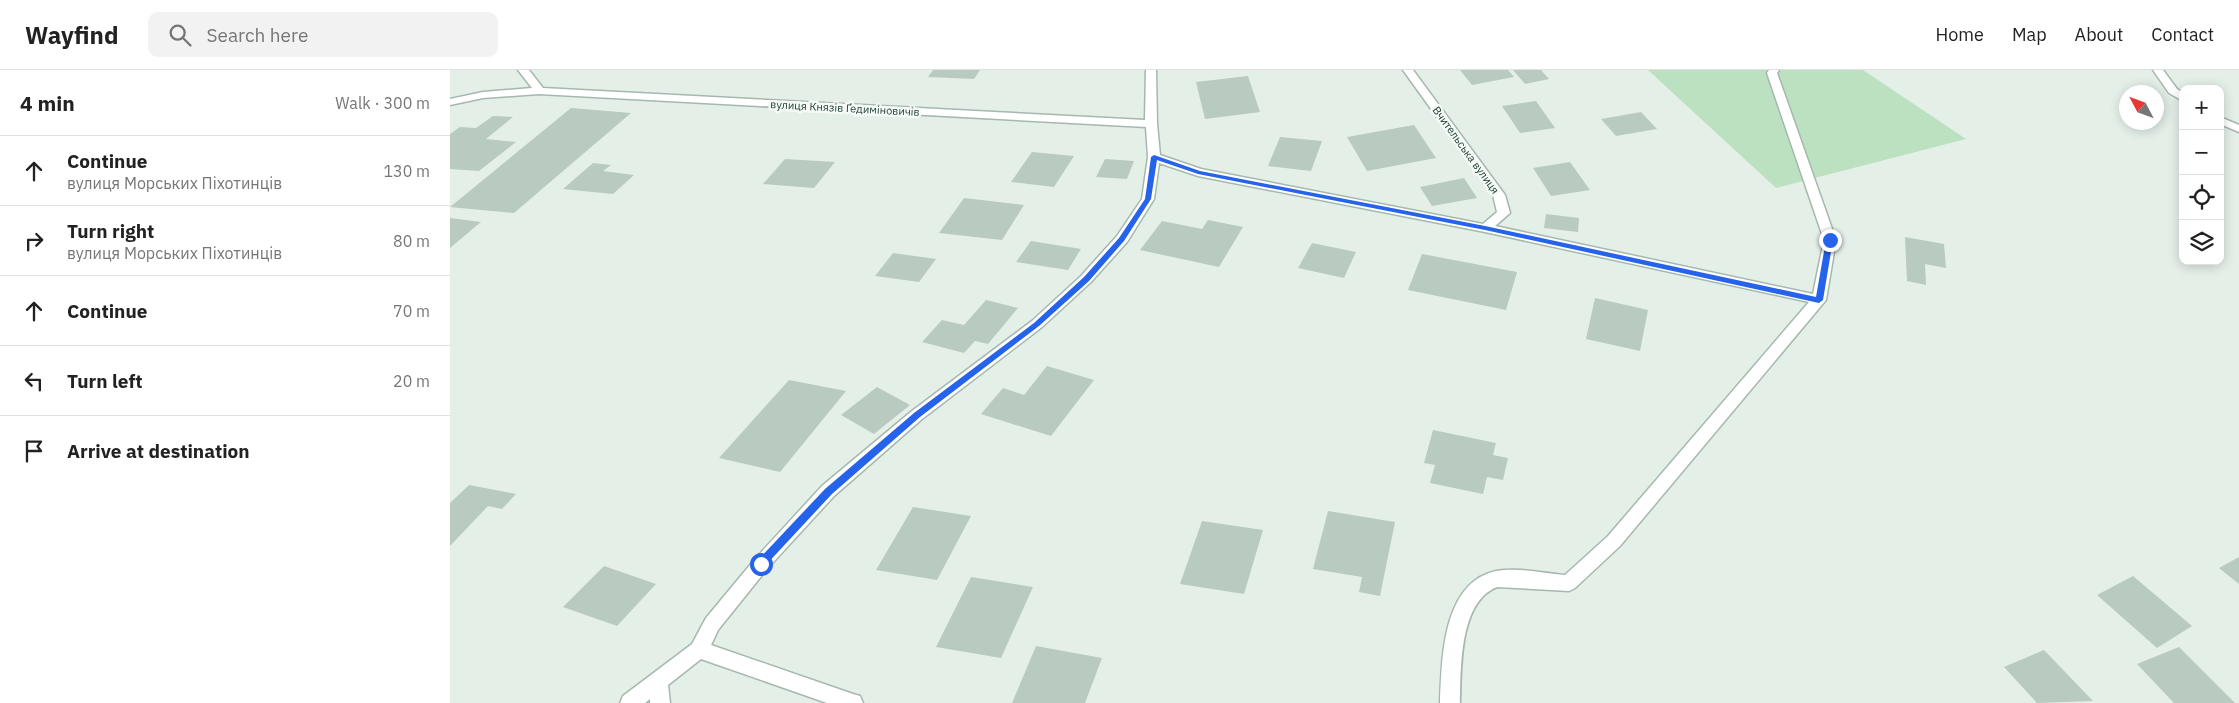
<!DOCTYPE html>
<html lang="en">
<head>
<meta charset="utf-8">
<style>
  :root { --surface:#fff; --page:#f2f2f2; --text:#222; --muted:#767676; --line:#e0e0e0 }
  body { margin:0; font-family:"IBM Plex Sans",sans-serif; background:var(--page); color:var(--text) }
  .controls { position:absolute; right:15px; top:15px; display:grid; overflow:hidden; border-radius:10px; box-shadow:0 2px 12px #0003 }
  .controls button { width:45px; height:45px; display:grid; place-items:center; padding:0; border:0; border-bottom:1px solid var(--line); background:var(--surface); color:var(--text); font:25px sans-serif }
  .compass { position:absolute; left:1669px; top:15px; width:45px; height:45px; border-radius:50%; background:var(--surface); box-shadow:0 2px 12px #0003; rotate:311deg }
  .stop { position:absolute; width:15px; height:15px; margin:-11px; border:4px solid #2563eb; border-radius:50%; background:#fff }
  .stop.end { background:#2563eb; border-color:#fff; box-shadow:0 1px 5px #0008 }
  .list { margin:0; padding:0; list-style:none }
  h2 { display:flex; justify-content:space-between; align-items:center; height:65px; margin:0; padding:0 20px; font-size:21px }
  h2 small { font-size:16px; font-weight:400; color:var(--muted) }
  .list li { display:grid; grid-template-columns:32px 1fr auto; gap:15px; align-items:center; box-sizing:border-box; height:70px; padding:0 20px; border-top:1px solid var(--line) }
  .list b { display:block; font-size:19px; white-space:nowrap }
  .list p { margin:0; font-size:16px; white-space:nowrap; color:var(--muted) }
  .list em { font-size:16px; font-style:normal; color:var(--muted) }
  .icon { flex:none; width:28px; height:28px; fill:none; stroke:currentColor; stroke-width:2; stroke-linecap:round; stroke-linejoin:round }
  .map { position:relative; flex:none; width:1789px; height:633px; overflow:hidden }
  header { display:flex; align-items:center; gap:30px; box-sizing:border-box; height:70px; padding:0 25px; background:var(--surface); border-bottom:1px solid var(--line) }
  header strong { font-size:24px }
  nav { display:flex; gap:28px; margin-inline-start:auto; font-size:18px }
  .search { width:350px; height:45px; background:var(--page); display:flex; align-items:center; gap:12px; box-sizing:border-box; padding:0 18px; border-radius:10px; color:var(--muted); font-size:19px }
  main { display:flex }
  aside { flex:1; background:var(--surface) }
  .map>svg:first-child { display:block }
  .green { fill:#bce1c0 }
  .building { fill:#b9cac1 }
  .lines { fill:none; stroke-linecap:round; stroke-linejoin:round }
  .minor-casing { stroke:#a6b8ae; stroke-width:3 }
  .minor { fill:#fff; fill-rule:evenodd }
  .route { fill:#2563eb }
  .labels { text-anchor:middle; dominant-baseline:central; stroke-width:5; stroke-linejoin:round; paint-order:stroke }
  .far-street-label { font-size:11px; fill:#224234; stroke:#f5faf7 }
</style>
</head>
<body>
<header>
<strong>Wayfind</strong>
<div class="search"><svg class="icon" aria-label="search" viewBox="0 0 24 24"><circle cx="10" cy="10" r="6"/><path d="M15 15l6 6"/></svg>Search here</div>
<nav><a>Home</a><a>Map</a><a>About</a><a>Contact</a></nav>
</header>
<main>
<aside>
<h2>4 min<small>Walk · 300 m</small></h2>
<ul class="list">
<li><svg class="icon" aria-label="ahead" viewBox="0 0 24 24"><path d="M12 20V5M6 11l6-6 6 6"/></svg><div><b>Continue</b><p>вулиця Морських Піхотинців</p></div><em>130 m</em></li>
<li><svg class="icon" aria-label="right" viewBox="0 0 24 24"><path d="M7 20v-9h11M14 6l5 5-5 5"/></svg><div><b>Turn right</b><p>вулиця Морських Піхотинців</p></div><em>80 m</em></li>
<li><svg class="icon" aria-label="ahead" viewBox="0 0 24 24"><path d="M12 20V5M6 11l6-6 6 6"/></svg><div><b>Continue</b></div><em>70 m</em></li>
<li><svg class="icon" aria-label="left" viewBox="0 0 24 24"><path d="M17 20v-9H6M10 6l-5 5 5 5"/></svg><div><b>Turn left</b></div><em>20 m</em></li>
<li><svg class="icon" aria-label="arrive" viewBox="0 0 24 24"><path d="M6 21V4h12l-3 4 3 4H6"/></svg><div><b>Arrive at destination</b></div></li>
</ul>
</aside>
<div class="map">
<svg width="1789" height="633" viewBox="0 0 1789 633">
  <rect width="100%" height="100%" fill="#e4efe8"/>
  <path class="green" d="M1198,0H1413L1516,69L1326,118Z"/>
  <path class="building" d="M483,0H530L524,9L478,7Z
    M1010,0H1058L1064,7L1022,15Z
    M1063,0H1091L1099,9L1075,14Z
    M798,6L810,42L755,49L746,12Z
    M1086,31L1105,58L1070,63L1052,36Z
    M121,38L181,43L64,143L0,137Z
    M1191,42L1207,59L1166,66L1151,49Z
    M43,46L63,47L36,69L66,72L29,101L0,99V64L10,57L26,58Z
    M964,55L986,88L917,101L897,67Z
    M830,67L872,71L861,101L818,96Z
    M582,82L624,86L604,117L561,112Z
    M335,89L385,92L364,118L313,114Z
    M655,89L684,91L677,109L646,107Z
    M1120,92L1140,120L1101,126L1083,98Z
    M143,93L161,95L153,101L184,105L163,124L113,119Z
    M1014,108L1027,128L982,136L970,117Z
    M514,128L574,135L552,170L489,163Z
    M1096,144L1129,148L1128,162L1094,158Z
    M0,148L31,152L0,178Z
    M758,150L793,157L769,197L690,180L712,151L752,159Z
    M1455,167L1494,174L1496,198L1475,194L1476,215L1457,211Z
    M581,171L631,179L618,200L566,192Z
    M862,173L906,182L894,208L848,198Z
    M443,183L486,189L469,212L425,206Z
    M972,184L1067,202L1056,240L958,220Z
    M1145,228L1198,240L1190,281L1136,269Z
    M536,230L568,238L538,274L525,271L514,283L472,272L492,250L514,255Z
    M597,296L644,310L601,366L531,344L553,318L574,325Z
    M339,310L396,321L330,402L269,388Z
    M427,317L460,335L424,364L391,345Z
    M983,360L1046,373L1043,385L1058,388L1053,410L1037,407L1033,424L980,413L985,395L974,393Z
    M19,415L66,424L52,439L38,436L0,476V433Z
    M463,437L521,446L487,510L426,500Z
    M878,441L945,452L930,526L909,522L912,507L863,499Z
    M752,451L813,460L794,524L730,514Z
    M1789,487V514L1769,498Z
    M154,496L206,514L167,556L113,537Z
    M1683,506L1742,556L1707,578L1647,525Z
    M521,507L583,517L551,588L486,577Z
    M586,576L652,588L635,633H562Z
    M1729,577L1785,633H1724L1687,594Z
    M1594,580L1643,631L1587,633L1554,597Z"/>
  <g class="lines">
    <g class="minor-casing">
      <path id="minor" d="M68,0H79L93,18L695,50L696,0H706L707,54L710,85L751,99L1033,154L1047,142L1043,125L953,0H963L1055,125L1060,143L1045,156L1363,224L1374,170L1317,3L1319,0H1329L1327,3L1386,170L1376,230L1170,476L1125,518L1119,521L1047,517C1009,532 1011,598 1010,633H990C992,589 992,513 1046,501C1068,497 1093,503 1115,505L1158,466L1359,232L1035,162L748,106L709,93L704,129L677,172L641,212L592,257L472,349L384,426L317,499L268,560L261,575L403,624L410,626L413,633H377L251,589L218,615L220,633H200V629L195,633H170L173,626L242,574L256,548L305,489L372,416L462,341L582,251L631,206L667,166L692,129L698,87L696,57L89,24L33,28L0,35V29L33,22L82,18Z
        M1703,0H1713L1727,19L1733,23V31L1719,23Z
        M1770,47L1789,55V62L1770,54Z"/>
    </g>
    <use href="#minor" class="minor"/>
  </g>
  <path class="route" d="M704,85L750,101L1035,156L1366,227L1376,170L1380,168L1383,170L1373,230L1369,233L1035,160L748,104L707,90L701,129L674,171L639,211L589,256L470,347L382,424L314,497H307V491L375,419L464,343L584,253L634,207L669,168L695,129L701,87Z"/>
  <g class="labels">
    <g class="far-street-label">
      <text transform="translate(395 38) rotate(3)">вулиця Князів Ґедиміновичів</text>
      <text transform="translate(1016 80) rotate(54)">Вчительська вулиця</text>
    </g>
  </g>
</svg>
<div class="controls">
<button>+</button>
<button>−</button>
<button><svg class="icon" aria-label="locate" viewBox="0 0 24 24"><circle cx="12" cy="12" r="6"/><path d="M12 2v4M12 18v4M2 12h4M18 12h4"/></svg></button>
<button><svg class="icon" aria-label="layers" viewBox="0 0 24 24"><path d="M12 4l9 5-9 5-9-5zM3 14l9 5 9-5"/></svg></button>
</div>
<svg class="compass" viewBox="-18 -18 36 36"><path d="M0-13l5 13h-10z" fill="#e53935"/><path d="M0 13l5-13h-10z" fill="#767676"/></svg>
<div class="stop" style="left:311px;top:494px"></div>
<div class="stop end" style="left:1380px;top:170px"></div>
</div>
</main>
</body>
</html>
